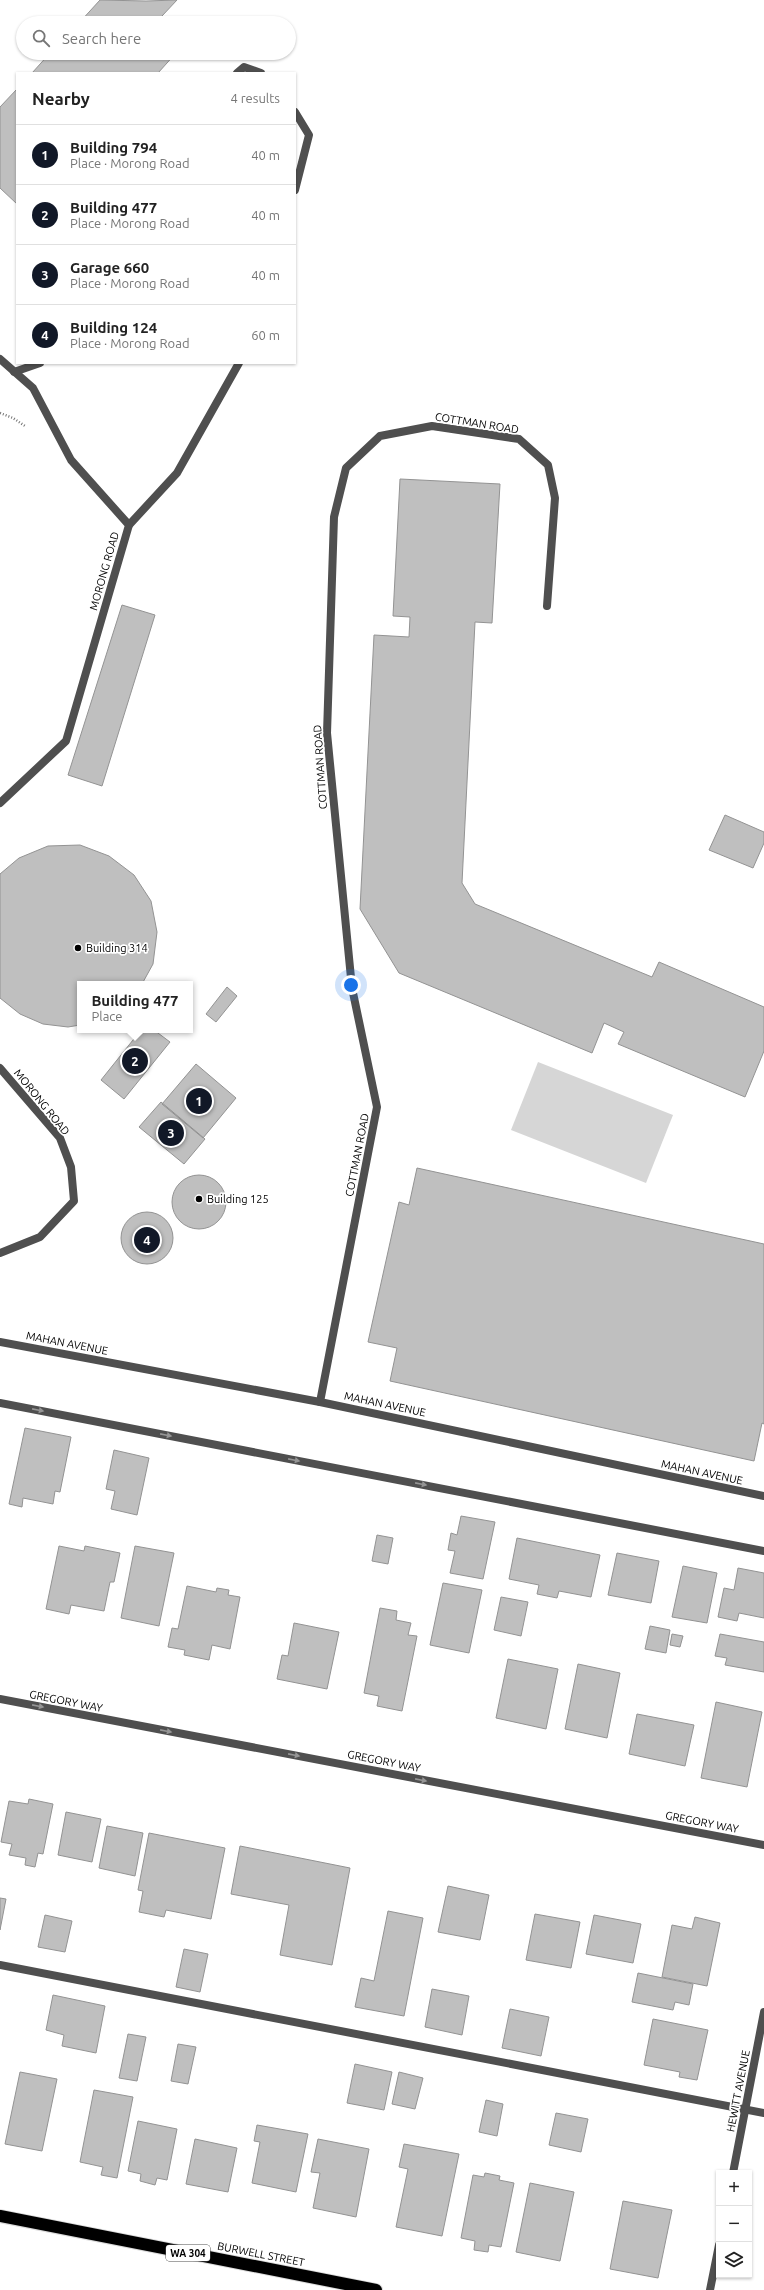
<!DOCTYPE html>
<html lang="en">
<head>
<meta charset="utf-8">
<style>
  :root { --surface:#fff; --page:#f2f2f2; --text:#222; --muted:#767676; --line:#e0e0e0; --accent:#111827 }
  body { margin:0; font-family:Ubuntu,sans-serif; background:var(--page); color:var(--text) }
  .controls { position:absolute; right:12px; bottom:12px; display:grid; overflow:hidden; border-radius:0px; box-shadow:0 1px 3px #0004 }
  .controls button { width:36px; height:36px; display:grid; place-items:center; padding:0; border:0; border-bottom:1px solid var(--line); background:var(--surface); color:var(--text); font:20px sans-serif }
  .you { position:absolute; left:351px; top:985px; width:14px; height:14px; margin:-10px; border:3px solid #fff; border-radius:50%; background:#1a73e8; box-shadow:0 0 0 6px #1a73e833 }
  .badge { display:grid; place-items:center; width:26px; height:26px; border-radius:50%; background:var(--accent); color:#fff; font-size:13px; font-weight:700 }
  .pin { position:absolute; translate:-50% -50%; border:2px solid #fff; box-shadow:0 1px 4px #0006 }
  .popup { position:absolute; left:77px; top:981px; width:116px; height:52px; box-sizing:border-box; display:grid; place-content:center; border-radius:0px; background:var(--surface); filter:drop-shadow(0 1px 3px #0005); font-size:13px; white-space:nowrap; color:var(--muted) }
  .popup b { font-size:15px; color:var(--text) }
  .popup::after { content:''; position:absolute; left:50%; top:100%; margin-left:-8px; border:8px solid transparent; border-top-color:var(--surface) }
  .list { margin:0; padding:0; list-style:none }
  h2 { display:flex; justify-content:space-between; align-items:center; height:52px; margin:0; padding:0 16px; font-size:17px }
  h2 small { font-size:13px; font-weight:400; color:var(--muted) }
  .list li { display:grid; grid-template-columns:26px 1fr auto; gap:12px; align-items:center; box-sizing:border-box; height:60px; padding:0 16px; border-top:1px solid var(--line) }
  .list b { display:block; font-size:15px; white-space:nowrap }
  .list p { margin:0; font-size:13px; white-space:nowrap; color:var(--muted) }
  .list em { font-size:13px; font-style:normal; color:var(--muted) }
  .icon { flex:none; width:22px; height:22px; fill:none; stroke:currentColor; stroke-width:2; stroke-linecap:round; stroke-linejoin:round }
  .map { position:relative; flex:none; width:764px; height:2290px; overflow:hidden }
  .search { position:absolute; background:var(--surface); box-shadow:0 1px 3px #0004; left:16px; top:16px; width:280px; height:44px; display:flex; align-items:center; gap:10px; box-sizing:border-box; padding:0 14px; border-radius:22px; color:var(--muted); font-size:15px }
  .panel { position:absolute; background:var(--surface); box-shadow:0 1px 3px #0004; left:16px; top:72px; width:280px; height:292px; border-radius:0px }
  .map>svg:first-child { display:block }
  .green { fill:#d6d6d6 }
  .building { fill:#bfbfbf; stroke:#939393 }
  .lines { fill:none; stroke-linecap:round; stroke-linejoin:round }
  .highway-casing { stroke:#dbdbdb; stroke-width:14 }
  .path { stroke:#717171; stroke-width:2.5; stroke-dasharray:1 2; stroke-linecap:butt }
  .lane { stroke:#4f4f4f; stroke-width:8 }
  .street { stroke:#4f4f4f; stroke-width:8 }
  .highway { stroke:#000; stroke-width:12 }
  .oneway { fill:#959595 }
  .poi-dot { fill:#000; stroke:#fff; stroke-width:1.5 }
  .labels { text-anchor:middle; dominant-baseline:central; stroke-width:3.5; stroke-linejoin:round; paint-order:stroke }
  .shield { fill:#fff; stroke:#4c4c4c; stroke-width:1 }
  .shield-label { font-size:10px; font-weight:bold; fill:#000 }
  .street-label { font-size:11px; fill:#000; stroke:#fff }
  .poi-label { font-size:11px; fill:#000; stroke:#fff; text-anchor:start }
</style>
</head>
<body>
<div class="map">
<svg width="764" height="2290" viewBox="0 0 764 2290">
  <rect width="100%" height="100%" fill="#fff"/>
  <path class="green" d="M538,1062L673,1115L646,1183L511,1130Z"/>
  <path class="building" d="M100,0L146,1L177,0L162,16L170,23H79Z
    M50,53H176L158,73H32Z
    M17,89V204L0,188V107Z
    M400,479L500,484L492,623L475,622L462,883L475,904L652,977L659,962L764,1007V1051L745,1097L618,1044L624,1032L604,1023L592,1053L399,973L360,909L374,635L409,637L410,617L393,616Z
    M122,605L155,615L102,786L68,775Z
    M725,815L764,832V843L753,868L709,850Z
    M80,845L109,856L134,875L151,901L157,932L153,964L142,984H80V1025L68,1027L43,1024L20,1014L0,998V874L19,858L48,846Z
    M227,987L237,996L216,1022L206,1014Z
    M141,1030H154L170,1042L124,1099L101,1080Z
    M196,1064L236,1098L203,1138L162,1104Z
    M161,1102L205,1139L184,1164L139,1127Z
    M417,1168L764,1244V1424L762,1423L754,1461L390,1381L397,1348L368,1342L399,1202L409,1205Z
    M172 1202a27 27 0 1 1 54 0a27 27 0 1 1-54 0Z
    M121 1238a26 26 0 1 1 52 0a26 26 0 1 1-52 0Z
    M25,1428L71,1437L60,1492L55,1491L53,1504L23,1498L22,1507L9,1504Z
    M114,1450L149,1458L137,1515L111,1509L115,1491L106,1489Z
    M461,1516L495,1522L483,1579L450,1573L455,1551L448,1550L451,1533L457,1535Z
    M377,1535L393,1538L388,1564L372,1561Z
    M517,1538L600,1555L591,1597L559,1591L557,1598L537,1594L539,1585L509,1579Z
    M59,1546L84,1551L85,1546L120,1553L114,1582H110L104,1611L71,1605L69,1614L46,1609Z
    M135,1546L174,1553L159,1626L121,1618Z
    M617,1553L659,1561L651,1603L608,1595Z
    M683,1566L717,1573L707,1623L672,1617Z
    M738,1568L764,1573V1618L739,1613L737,1621L718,1617L724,1588L734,1590Z
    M443,1583L482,1590L469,1653L430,1645Z
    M187,1586L216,1592L217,1588L229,1590L228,1595L240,1597L230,1649L212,1645L209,1660L184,1655L185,1650L168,1647L172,1628L178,1629Z
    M501,1597L528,1602L521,1636L494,1630Z
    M380,1608L397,1611L396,1620L411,1623L408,1635L417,1636L402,1711L377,1706L379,1696L364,1693Z
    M294,1623L339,1632L327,1689L277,1679L282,1655L288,1656Z
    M650,1626L670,1630L666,1653L645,1649Z
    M672,1634L683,1636L680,1647L670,1645Z
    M720,1634L764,1642V1672L725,1665L727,1658L715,1656Z
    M508,1659L558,1669L546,1729L496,1718Z
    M578,1664L620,1673L607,1738L565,1729Z
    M716,1702L762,1712L747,1787L701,1778Z
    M637,1714L694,1725L685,1766L629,1754Z
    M29,1799L53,1804L43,1854L38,1853L35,1867L25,1865L26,1858L9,1855L12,1844L1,1842L9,1801L28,1804Z
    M66,1812L101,1819L92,1862L58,1855Z
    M107,1826L143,1833L135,1876L99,1868Z
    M149,1833L225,1848L211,1919L166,1910L164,1917L139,1912L143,1891L138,1890Z
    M240,1846L350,1868L332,1965L280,1955L289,1905L231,1894Z
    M448,1886L489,1895L480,1940L438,1932Z
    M0,1898L6,1899L0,1930Z
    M388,1911L423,1918L404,2016L355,2007L361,1978L374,1981Z
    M535,1914L580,1922L571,1968L526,1960Z
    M45,1915L72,1921L65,1952L38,1947Z
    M594,1915L641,1924L633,1963L586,1954Z
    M695,1917L720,1923L707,1986L662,1977L672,1925L692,1929Z
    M184,1949L208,1954L200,1992L176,1987Z
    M638,1973L693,1984L689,2005L675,2002L673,2010L632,2002Z
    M432,1989L469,1996L462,2035L425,2027Z
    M53,1995L105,2006L96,2053L62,2046L64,2035L46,2030Z
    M510,2009L549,2017L541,2056L502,2048Z
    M653,2019L708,2030L697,2080L679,2077L680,2072L644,2065Z
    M128,2034L146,2037L137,2081L119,2078Z
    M178,2044L196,2047L188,2084L171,2081Z
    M355,2064L392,2072L384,2110L347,2103Z
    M20,2072L57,2079L42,2151L5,2144Z
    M399,2072L423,2078L415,2109L392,2104Z
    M94,2090L133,2097L117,2178L101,2175L103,2167L80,2162Z
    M486,2100L503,2104L497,2136L479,2132Z
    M556,2113L588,2119L581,2152L549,2145Z
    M138,2121L177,2129L167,2180L157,2178L155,2185L140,2181L141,2174L128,2171Z
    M257,2125L308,2134L296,2192L252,2183L260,2142L254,2141Z
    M195,2139L237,2148L228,2192L186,2184Z
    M318,2139L369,2149L356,2217L313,2208L320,2173L311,2172Z
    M404,2144L459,2154L442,2236L396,2227L408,2169L399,2167Z
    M485,2173L500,2176L499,2180L514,2183L501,2247L489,2245L488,2252L474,2250L475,2241L461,2238L473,2175L484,2177Z
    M530,2183L574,2192L560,2261L516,2252Z
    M623,2201L672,2210L658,2278L610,2269Z"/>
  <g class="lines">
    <g class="highway-casing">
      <path id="highway" d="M0,2216L376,2290"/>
    </g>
    <path class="path" d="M0,413L13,418L25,426"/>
    <path class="lane" d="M237,73L244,67L261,73
      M295,112L309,135L295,190
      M14,372L40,363
      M129,525L177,473L239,363
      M320,1402L377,1107L352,988L327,733L334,517L346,468L380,436L432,426L519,439L548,465L555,498L547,606
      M0,1403L764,1551
      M0,1965L764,2113"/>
    <path class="street" d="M0,359L33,388L71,460L129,525L66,741L0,803
      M0,1068L60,1138L71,1167L74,1201L40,1237L0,1253
      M0,1342L320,1402L764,1496
      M0,1699L764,1845
      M733,2173L764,2012
      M710,2290L719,2245"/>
    <use href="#highway" class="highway"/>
  </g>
  <defs><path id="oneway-solid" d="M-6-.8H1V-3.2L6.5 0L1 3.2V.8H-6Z"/></defs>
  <g class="oneway">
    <use href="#oneway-solid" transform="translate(38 1410) rotate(11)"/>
    <use href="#oneway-solid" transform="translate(166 1435) rotate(11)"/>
    <use href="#oneway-solid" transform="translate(294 1460) rotate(11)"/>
    <use href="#oneway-solid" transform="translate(421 1484) rotate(11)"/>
    <use href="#oneway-solid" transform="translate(38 1706) rotate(11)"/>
    <use href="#oneway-solid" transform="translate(166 1731) rotate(11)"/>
    <use href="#oneway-solid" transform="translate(294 1755) rotate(11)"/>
    <use href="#oneway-solid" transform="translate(421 1780) rotate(11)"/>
  </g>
  <g class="poi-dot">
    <circle cx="78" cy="948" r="4"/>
    <circle cx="199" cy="1199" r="4"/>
  </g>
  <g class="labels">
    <rect class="shield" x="166" y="2245" width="44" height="16" rx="3"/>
    <g class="shield-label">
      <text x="188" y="2253">WA 304</text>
    </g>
    <g class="street-label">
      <text transform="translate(477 423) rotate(9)">COTTMAN ROAD</text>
      <text transform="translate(104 571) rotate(-74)">MORONG ROAD</text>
      <text transform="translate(320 767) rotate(-94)">COTTMAN ROAD</text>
      <text transform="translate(42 1102) rotate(51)">MORONG ROAD</text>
      <text transform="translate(357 1155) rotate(-79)">COTTMAN ROAD</text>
      <text transform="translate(67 1343) rotate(11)">MAHAN AVENUE</text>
      <text transform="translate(385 1404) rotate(12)">MAHAN AVENUE</text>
      <text transform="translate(702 1472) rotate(12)">MAHAN AVENUE</text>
      <text transform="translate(66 1701) rotate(11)">GREGORY WAY</text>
      <text transform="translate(384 1761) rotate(11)">GREGORY WAY</text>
      <text transform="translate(702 1822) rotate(11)">GREGORY WAY</text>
      <text transform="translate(738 2091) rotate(-79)">HEWITT AVENUE</text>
      <text transform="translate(261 2254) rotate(11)">BURWELL STREET</text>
    </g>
    <g class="poi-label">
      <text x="86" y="948">Building 314</text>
      <text x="207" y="1199">Building 125</text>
    </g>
  </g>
</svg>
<div class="controls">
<button>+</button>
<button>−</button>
<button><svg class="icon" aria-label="layers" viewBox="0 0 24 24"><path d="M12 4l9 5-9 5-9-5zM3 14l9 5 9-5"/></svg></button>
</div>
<div class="you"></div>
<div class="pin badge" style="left:199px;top:1101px">1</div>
<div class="pin badge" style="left:135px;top:1061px">2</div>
<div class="popup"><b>Building 477</b>Place</div>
<div class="pin badge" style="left:171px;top:1133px">3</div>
<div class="pin badge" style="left:147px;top:1240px">4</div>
<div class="search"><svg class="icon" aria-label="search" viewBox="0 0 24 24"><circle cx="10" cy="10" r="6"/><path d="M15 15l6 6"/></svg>Search here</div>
<section class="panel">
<h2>Nearby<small>4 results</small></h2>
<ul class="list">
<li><span class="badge">1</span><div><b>Building 794</b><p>Place · Morong Road</p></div><em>40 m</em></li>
<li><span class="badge">2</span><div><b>Building 477</b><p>Place · Morong Road</p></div><em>40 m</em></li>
<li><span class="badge">3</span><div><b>Garage 660</b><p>Place · Morong Road</p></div><em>40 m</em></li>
<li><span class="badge">4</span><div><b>Building 124</b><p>Place · Morong Road</p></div><em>60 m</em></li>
</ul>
</section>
</div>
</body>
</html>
